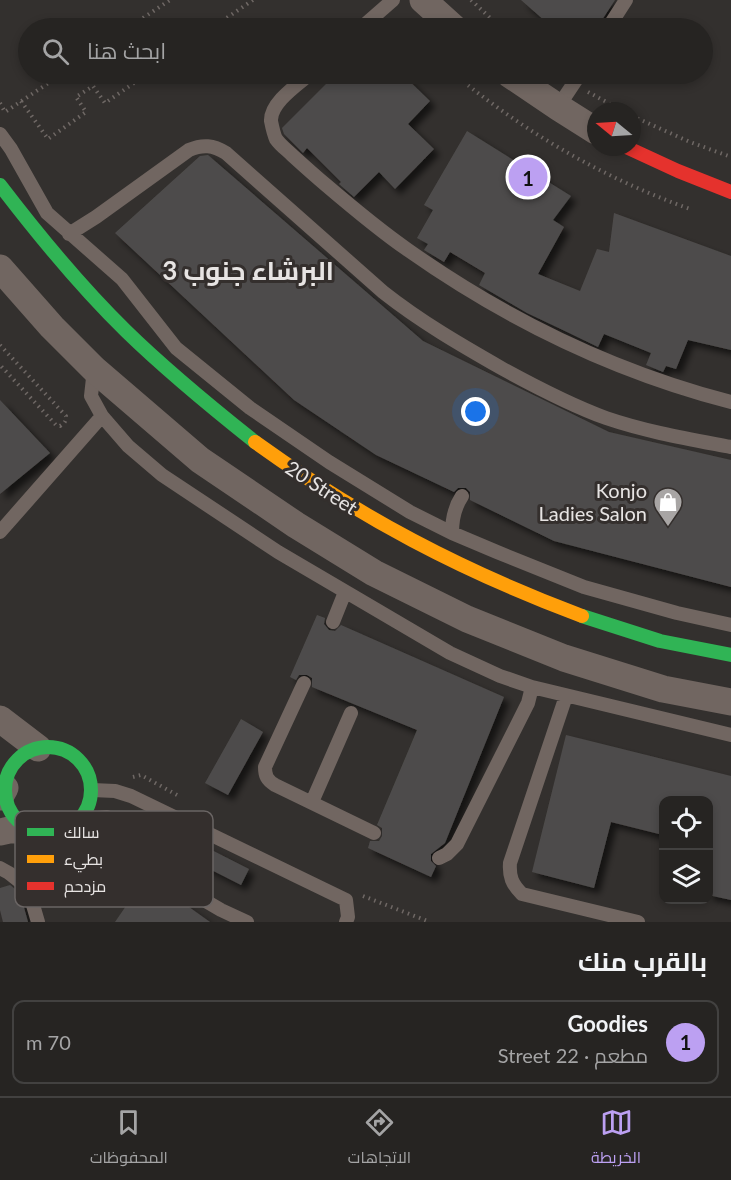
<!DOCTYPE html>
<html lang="ar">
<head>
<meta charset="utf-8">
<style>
  :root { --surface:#262422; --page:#2e2c2a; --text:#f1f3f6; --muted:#a4a4a5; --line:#424140; --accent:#bca0f2 }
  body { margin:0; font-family:Lato,Cairo,sans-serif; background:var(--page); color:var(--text); direction:rtl }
  .controls { position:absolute; right:18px; bottom:18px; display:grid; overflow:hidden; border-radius:12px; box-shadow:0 3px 9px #0003 }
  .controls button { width:54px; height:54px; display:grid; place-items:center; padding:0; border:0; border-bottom:2px solid var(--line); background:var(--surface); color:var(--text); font:30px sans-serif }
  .compass { position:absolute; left:587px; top:102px; width:54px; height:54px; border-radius:50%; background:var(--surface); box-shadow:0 3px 9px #0003; rotate:288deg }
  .you { position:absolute; left:476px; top:412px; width:21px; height:21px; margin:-15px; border:4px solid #fff; border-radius:50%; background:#1a73e8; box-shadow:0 0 0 9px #1a73e833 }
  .badge { display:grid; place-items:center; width:39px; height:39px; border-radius:50%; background:var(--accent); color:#111; font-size:20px; font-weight:700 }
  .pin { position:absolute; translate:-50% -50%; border:3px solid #fff; box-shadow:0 2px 6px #0006 }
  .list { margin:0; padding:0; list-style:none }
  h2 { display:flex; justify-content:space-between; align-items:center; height:78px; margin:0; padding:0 24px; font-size:26px }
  h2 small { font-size:20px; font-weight:400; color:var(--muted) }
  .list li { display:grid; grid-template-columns:39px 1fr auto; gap:18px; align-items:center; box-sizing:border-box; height:84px; margin:0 12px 12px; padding:0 12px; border:2px solid var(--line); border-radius:12px }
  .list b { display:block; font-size:22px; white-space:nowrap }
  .list p { margin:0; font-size:20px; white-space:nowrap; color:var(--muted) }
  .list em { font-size:20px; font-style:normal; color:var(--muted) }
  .icon { flex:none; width:33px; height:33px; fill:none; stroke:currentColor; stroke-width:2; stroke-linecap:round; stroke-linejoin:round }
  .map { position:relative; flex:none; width:731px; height:922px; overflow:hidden; direction:ltr }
  .search { position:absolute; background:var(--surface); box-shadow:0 3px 9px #0003; left:18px; right:18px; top:18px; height:66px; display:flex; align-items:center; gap:15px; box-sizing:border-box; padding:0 21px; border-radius:33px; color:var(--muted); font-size:22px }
  .sheet { height:174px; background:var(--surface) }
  nav { display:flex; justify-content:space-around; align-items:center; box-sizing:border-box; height:84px; border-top:2px solid var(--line); background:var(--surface); font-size:16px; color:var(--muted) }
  nav a { display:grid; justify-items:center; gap:3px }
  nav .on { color:var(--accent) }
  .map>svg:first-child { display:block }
  .building { fill:#4e4c4b; filter:url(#shadow) }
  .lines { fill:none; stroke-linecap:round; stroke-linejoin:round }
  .path { stroke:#6f6865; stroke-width:4; stroke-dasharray:1.5 4.5; stroke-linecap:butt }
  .lane { stroke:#716661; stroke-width:14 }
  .street { stroke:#716661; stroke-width:27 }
  .fast { stroke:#30b455; stroke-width:14 }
  .slow { stroke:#ff9f0a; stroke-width:14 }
  .jam { stroke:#e5322d; stroke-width:14 }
  .labels { text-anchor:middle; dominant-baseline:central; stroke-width:6; stroke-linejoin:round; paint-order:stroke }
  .street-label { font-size:20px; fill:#e7e4e3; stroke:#342f2d }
  .poi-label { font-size:20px; fill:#e7e4e3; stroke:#342f2d; text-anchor:end }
  .district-label { font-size:26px; font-weight:bold; fill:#e7e4e3; stroke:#342f2d }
  .key { fill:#342f2d; stroke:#6a6564; stroke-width:1.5 }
  .key-label { font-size:16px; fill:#e7e4e3 }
</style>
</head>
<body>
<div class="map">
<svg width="731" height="922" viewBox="0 0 731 922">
  <defs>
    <filter id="shadow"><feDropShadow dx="5.5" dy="5.5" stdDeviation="3" flood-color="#0009"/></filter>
  </defs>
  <rect width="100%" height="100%" fill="#33302e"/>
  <path class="building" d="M521,0H615L600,23L599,28H553Z
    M336,74H402L430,101L408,124L434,149L395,189L379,172L354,197L339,184L341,182L307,148L303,153L284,134L282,128Z
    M467,131L571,196L553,220L564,227L538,274L580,291L597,249L609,252L614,213L731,256V350L688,340L676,369L666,366L663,372L646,365L651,353L604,334L598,347L567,332L527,313L479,285L485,273L450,252L444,262L424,250L428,244L417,238L433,210L424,205Z
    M208,155L423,341L609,432L731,460V587L554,541L470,500V492L466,488H458L454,492L376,455L294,400L115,233L200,156Z
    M0,400L50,453L0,494Z
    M317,615L325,618L324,624L329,630L335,631L341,625L504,697L445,843L431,854V861L436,866L431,877L368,848L370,841H379L382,836V828L377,825L417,730L312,687V678L307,675H299L296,680L290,677Z
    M241,719L263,732L228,795L205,783Z
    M566,735L731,776V900L708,895V801H663V835L611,822L594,888L532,872Z
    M184,836L249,869L241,885L176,852Z
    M10,885L20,893L28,922H3L0,910V888Z
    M152,896L182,902L210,922H115L126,906Z"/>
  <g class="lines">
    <path class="path" d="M471,0L501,28
      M397,21L405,28
      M128,28L170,0
      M212,28L253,0
      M454,74C526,133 603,178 690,209
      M588,92L623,111
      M21,101L48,139L86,112L76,97L93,86L105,103L147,74
      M0,103L5,112L62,74
      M632,116L690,142L731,157
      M0,345L66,416C66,421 65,423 60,426L56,425L0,365
      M133,777L141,775L177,795
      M58,861L95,852L111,851L116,838
      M363,896L430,922"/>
    <path class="lane" d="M361,28L393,0
      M608,28L626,0
      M310,74C297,85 270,103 271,121C272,126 274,135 276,139C280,145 287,150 292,155C303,165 314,175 326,185C353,208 379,230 408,250C506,319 615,372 731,402
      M558,107L580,74
      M0,134L11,149L47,213L122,279L176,348L250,408L329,462L410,512L452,533L497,552L584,587L677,613L731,625
      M69,234L96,217L189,150C203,144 213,145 226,153L383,292C421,322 461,345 503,369C536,387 570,405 606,418C647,432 689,439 731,447
      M94,369L91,396L102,416L128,446L162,475L278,552L450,653L500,676L532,687L731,735
      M0,532L102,416
      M452,533C452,519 454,508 462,496
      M333,622L345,592
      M304,683L265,767C265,776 267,780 275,785L374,833
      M566,696L510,863C509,877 512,884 522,894L638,922
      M92,790L115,791L131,796L346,900L348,917L346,922
      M312,802L351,713
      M80,820L107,817L131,828L143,841L165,872L180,886L221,910L247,922
      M439,858L447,854L457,844L528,703L532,687
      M0,868L9,873L28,888L38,922
      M28,888C36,870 41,851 49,834"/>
    <path class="street" d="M423,0L454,28
      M509,74L558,107L596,131
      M0,268L52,327L94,369L200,460L296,525L374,573L467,619L564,658L663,689L731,702
      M0,719L38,748
      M0,797L5,788
      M0,832L9,830H31"/>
    <path class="fast" d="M0,185C39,236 80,286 126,331C167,371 211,407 255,442
      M582,616L660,641L731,655
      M5 790a43 43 0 1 1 86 0a43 43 0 1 1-86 0Z"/>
    <path class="slow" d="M255,442C359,517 462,571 582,616"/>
    <path class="jam" d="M626,147L678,171L731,192"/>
  </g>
  <defs>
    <g id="shop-pin" transform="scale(1.5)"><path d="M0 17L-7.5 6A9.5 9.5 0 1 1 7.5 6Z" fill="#a8a5a4" stroke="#342f2d"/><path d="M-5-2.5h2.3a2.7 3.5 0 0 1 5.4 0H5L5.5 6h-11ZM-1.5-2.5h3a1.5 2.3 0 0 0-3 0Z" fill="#fff"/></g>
  </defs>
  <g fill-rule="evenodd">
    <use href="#shop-pin" x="668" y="502"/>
  </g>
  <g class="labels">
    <g class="street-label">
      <text transform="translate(322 487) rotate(33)">20 Street</text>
    </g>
    <g class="poi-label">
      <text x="647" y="490">Konjo<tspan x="647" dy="23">Ladies Salon</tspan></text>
    </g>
    <g class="district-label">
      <text x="248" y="270">البرشاء جنوب 3</text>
    </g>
  </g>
  <rect x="15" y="811" width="198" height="96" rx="9" class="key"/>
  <rect x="27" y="828" width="27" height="8" fill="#30b455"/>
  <rect x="27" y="855" width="27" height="8" fill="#ff9f0a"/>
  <rect x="27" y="882" width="27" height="8" fill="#e5322d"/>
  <g class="key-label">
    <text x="64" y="838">سالك</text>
    <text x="64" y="865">بطيء</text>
    <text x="64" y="892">مزدحم</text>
  </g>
</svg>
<div class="controls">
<button><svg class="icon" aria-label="locate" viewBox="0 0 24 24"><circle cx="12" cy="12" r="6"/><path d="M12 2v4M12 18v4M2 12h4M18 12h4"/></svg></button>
<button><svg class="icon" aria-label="layers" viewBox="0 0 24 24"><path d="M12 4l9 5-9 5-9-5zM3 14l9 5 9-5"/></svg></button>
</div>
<svg class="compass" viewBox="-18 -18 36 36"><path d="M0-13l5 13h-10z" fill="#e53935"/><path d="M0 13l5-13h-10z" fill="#a4a4a5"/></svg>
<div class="you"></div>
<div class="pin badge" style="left:528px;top:177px">1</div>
<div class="search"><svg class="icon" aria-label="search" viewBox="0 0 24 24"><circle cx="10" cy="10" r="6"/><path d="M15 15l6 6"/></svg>ابحث هنا</div>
</div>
<section class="sheet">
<h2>بالقرب منك<small></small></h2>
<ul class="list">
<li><span class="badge">1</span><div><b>Goodies</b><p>مطعم · 22 Street</p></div><em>70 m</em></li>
</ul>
</section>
<nav>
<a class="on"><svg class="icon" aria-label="map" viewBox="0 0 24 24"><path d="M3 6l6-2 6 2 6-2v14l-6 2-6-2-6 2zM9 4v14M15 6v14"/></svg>الخريطة</a>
<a><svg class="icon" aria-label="directions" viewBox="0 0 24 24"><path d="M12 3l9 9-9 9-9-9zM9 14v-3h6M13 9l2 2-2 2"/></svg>الاتجاهات</a>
<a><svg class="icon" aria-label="saved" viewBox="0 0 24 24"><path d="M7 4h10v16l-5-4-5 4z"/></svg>المحفوظات</a>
</nav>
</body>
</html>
